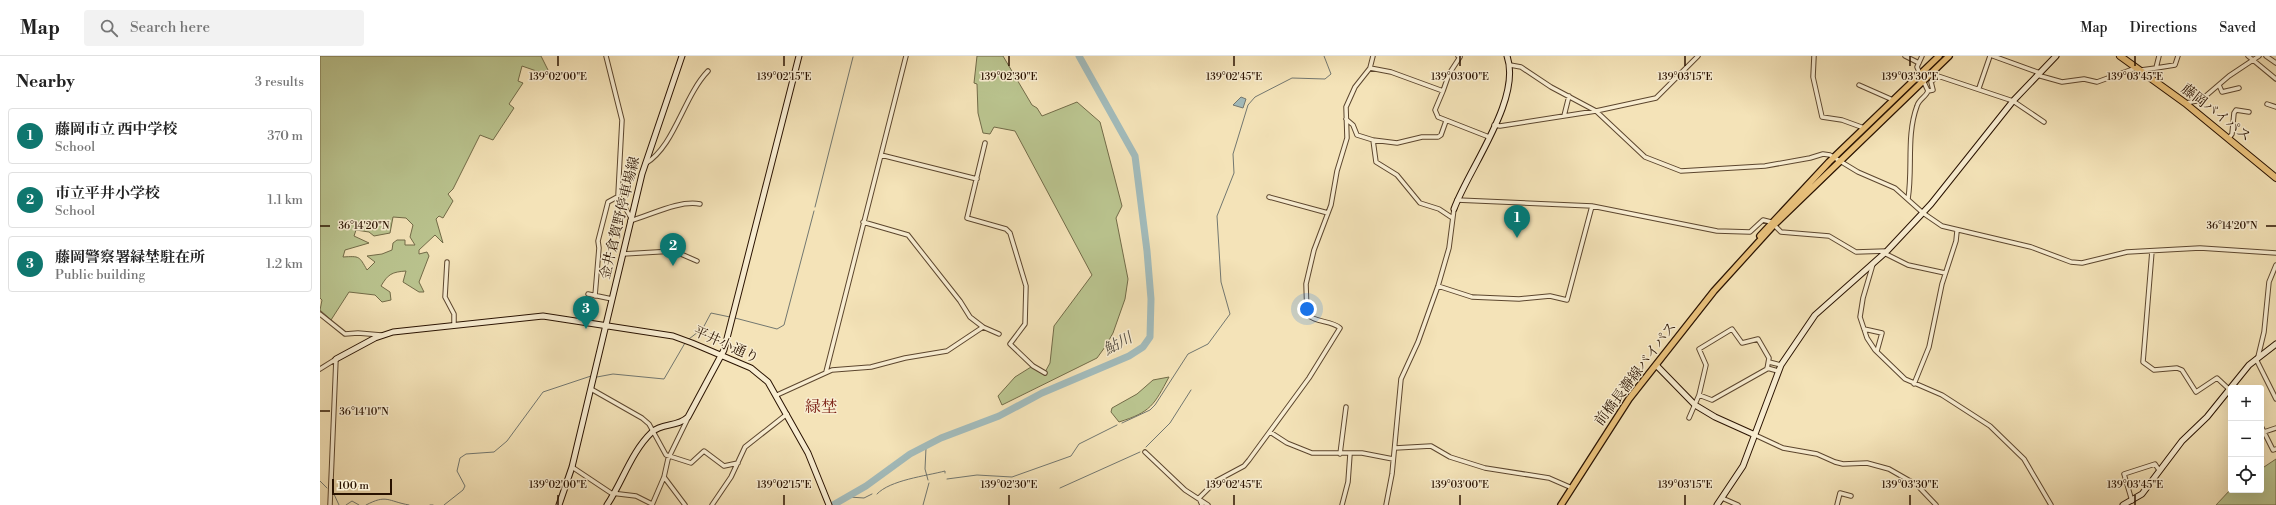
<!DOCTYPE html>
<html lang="en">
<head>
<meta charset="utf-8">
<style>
  :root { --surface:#fff; --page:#f2f2f2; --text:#222; --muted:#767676; --line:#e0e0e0; --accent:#0f766e }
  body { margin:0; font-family:"Libre Bodoni","Noto Serif JP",serif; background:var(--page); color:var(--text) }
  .controls { position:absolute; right:12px; bottom:12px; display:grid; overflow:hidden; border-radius:4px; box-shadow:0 4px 16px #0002 }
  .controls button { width:36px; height:36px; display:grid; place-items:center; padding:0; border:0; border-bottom:1px solid var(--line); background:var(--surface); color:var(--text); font:20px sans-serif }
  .scale { position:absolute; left:12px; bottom:10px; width:60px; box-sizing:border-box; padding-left:4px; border:2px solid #291200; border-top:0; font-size:11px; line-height:14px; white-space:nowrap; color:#291200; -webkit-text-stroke:3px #f8edd1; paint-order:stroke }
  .you { position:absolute; left:987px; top:253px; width:14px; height:14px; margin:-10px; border:3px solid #fff; border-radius:50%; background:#1a73e8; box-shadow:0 0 0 6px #1a73e833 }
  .badge { display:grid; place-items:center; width:26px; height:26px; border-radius:50%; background:var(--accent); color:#fff; font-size:13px; font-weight:700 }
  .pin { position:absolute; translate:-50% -33px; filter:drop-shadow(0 1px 2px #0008) }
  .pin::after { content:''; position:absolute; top:21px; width:14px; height:12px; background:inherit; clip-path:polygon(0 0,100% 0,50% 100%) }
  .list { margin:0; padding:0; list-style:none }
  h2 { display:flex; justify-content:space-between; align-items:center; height:52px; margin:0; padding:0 16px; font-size:17px }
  h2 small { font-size:13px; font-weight:400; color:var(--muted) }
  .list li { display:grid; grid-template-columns:26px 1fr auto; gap:12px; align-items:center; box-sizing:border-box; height:56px; margin:0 8px 8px; padding:0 8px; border:1px solid var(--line); border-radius:4px }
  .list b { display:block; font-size:15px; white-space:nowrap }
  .list p { margin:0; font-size:13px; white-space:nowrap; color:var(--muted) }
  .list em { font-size:13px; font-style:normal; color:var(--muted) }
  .icon { flex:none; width:22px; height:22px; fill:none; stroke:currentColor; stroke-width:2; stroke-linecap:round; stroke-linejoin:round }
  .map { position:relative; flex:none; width:1956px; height:449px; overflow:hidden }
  header { display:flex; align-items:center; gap:24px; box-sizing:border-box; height:56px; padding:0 20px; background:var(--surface); border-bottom:1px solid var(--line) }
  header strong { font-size:19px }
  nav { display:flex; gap:22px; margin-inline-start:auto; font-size:14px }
  .search { width:280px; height:36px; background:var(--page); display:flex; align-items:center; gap:10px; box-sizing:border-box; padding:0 14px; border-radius:4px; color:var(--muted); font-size:15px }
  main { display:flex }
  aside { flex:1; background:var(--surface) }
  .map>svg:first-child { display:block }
  .green { fill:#bac48f; stroke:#726b48; fill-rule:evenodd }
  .water { fill:#a2bbbb; stroke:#727770 }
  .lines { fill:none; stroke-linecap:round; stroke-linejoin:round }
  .stream { stroke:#727770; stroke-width:1 }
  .river { stroke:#a2bbbb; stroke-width:7 }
  .street-casing { stroke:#5c462e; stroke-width:5.5 }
  .secondary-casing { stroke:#291200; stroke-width:7 }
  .primary-casing { stroke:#291200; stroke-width:8 }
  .highway-casing { stroke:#291200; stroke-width:8 }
  .street { stroke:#f8edd1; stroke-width:3.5 }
  .secondary { stroke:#f8edd1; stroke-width:5 }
  .primary { stroke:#eac27c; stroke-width:5.5 }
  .highway { stroke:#eac27c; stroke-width:6 }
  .ticks { fill:none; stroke:#291200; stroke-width:1.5 }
  .labels { text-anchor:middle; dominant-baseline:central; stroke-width:3; stroke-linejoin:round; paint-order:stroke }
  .street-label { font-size:14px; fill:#291200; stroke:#f8edd1 }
  .water-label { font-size:15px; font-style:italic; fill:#534d41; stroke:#f8edd1 }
  .quarter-label { font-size:16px; fill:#7a1f14; stroke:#f8edd1 }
  .ticks-label { font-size:10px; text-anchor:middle; fill:#291200; stroke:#f8edd1; stroke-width:3; stroke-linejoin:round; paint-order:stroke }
</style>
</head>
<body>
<header>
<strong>Map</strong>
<div class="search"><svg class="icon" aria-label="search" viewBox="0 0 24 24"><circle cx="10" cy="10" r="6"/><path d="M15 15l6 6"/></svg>Search here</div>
<nav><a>Map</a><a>Directions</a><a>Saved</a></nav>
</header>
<main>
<aside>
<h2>Nearby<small>3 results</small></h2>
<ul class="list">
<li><span class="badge">1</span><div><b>藤岡市立 西中学校</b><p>School</p></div><em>370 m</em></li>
<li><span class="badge">2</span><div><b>市立平井小学校</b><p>School</p></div><em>1.1 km</em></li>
<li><span class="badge">3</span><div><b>藤岡警察署緑埜駐在所</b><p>Public building</p></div><em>1.2 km</em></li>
</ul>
</aside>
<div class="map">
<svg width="1956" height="449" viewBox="0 0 1956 449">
  <rect width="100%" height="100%" fill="#f4e3b8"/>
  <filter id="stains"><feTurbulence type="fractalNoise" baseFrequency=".005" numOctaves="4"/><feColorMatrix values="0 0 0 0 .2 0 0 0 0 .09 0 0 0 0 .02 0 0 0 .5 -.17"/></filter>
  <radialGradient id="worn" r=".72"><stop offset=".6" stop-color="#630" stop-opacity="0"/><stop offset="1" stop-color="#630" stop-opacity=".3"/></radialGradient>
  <path class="green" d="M0,0H221L228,14L225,18L202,10L198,25L203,27L189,48L194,52L173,84L160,79L133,133L128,138L133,145L123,162L119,160L116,163L123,187L115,179L99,194V198L107,196L109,200L99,226L104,236H99L83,226L86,215C72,216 68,218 61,230L70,236L71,244L62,246L55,239L29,236L11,264L0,254L2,244L0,242ZM73,161L86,162L93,169L90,181L95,189H85V184H77L73,187L72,194L62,198L47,200L55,206L47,214C39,200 40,200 23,201L25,194L49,187L34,180L36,174L49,176L54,180L70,177Z
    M657,0H683L712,49L717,52L722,60L757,46L780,66L802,150L796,162L808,223L805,243L793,277L785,291L777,302L682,349L678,340L695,321L711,311L724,318L730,307L734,270L772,219L695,75L674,71L670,78L663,77L658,57L657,28L654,27Z
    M849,321C834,349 831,356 799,366L791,356L792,352L817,338L833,324Z
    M1956,403V449H1896L1911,433L1941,434V413Z"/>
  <path class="water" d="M921,41L926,43L923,52L913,49Z"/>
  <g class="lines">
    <path class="stream" d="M495,151L533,1
      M415,262L457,273L464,269L494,155
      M369,283L383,272L391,257L410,261
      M277,321L293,318L344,323L365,287
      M802,367L830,354L835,349L868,298L888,288L910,258L901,226L897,160L914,117L913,98L928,49L935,41L972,22L1005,23L1011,18L1004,0
      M826,391L850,367L871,334
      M606,392L605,413L608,424
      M627,423L657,419L692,421L751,400L759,388L797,369
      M0,425L7,432
      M740,432L820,396
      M13,436L19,449
      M557,438C570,424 606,420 625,415V417
      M529,441L544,442L552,438
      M26,449L32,445L39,449
      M46,449C67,438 67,445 89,449
      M110,449H113
      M124,449L143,434L145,430L137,415L140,402L146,398L174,396L187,385L223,336L271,320
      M603,449L609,427"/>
    <path class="river" d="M513,449L546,430L590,398L621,382L679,360L722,337L809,300L823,291L830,281L831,243L827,195L815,100L759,0"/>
    <g class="street-casing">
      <path id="street" d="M286,0L302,64L298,139L311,162
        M1494,0L1493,21L1502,61L1522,64L1544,72
        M1585,0L1599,7
        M1673,0L1720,17
        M1839,0L1836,12L1855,9L1858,0
        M1928,0L1956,23
        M1946,0L1956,7
        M1190,9L1201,11L1231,31L1276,55L1325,101L1361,115L1445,110L1490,102L1503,98L1510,99L1538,116L1575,132L1603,157L1622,170L1711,191L1751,206L1762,207L1807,196L1880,192L1956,197
        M1050,12L1071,16L1123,35L1115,54L1118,61L1169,81
        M1821,14L1836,12
        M1717,19L1742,26L1764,23L1777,26L1816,12
        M1539,29L1573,44
        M1899,29L1902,36L1919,32
        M1659,32L1670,0
        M1123,35L1129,18L1140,1L1138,0
        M1608,35L1613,34L1611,26L1618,20L1693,45L1724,66
        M1866,47L1881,44L1909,20L1939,0
        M1947,48L1956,51
        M1244,60L1249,40
        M1026,63L1033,69L1037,79L1053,84L1056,106L1077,119L1100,147L1119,153L1131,161
        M1174,69L1180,70L1276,55L1336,42L1378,0
        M1909,82L1912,78L1914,57L1916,54L1929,56
        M1053,84L1077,87L1102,81H1118L1121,79L1126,65
        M665,87L647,162L686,173L690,177L706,230L705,268L690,288L713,310L725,317
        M561,99L657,123
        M325,108C355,90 363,41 388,15
        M949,141L1008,157
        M1588,143C1593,112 1586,80 1597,50C1599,43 1606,41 1608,35L1597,11L1602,0
        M1137,144L1272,150L1397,175L1430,176L1443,164L1451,166L1461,176L1509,180L1536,196L1566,195
        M310,165C331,159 359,144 380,148
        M543,166L588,179L640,245L650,261L663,271L679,278
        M1832,195L1823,306L1834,314L1857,312L1862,314L1876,336L1897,322L1911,335
        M1564,197L1588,209L1625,217
        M303,198L354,195L377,205
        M127,206L125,241L134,258V269
        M1553,208L1543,242L1540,261L1547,282L1555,294L1585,323L1622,339L1670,370L1704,403L1731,449
        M1118,230L1152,241L1199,243L1230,240L1247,244L1272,150
        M268,238L292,243
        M275,240L279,192L278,185L288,146L299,140
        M0,258L25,278L38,277L61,279
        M1544,273L1562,277L1557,295
        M1938,301L1944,276L1949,226L1956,209
        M1936,303L1956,343
        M1449,306L1461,309
        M1447,312L1458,315
        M0,313L16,303
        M506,316L586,0
        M1594,328L1609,291L1622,228L1636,185L1637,175
        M271,333L322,362L329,368L346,399L371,407L384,395L404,410L418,407
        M457,339L512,314L551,311L585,302L627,295L663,271
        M1369,362L1379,339L1386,309L1379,293L1412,273L1422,287L1438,283L1449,302L1447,313L1392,344L1379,339
        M1941,370L1953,394L1956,393
        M950,376L967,387L992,397H1042L1073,403
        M1944,376L1956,372
        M1435,379L1463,392L1497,398L1515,406L1523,408L1547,407L1569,413L1597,429L1616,449
        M1075,392L1111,390L1130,401L1165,412L1229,422L1252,432
        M825,396L865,434L888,449
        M1020,398L1026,351
        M252,411L291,437L316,440L332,448
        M344,421L365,449
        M1402,442L1418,449
        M1812,445L1804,418L1835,408L1839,414
        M10,449L16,303
        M332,449L344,421L348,403L368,362
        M392,449L411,421L425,391L467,358
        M882,449L879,442L896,425L924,410L929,404L989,322L1020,272C1011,264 995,267 987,258L986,228L994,194L1011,149L1017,115L1027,82L1026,51L1035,31L1050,12L1053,0
        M1022,449L1028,426L1030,398
        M1066,449L1072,418L1081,323L1098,286L1118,230L1129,192L1134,153
        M1517,449L1520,437L1531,440"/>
    </g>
    <g class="secondary-casing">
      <path id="secondary" d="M1134,153C1149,112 1202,43 1187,0
        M16,303L55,282L73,276L223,260L353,280L372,287L431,312L448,326L488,397L509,449
        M1336,309L1375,349L1395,361L1435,379
        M239,449L252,411L322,118L362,0
        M287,449C303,425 311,396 332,376C342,367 358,371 368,361L404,294L479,0
        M1397,449L1423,410L1461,309L1495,259L1567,195L1611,148L1693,45L1736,0
        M1803,449L1822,438L1862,385L1887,361L1929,309L1956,288"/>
    </g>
    <g class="primary-casing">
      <path id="primary" d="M1440,180L1509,106L1619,0
        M1241,449L1309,343L1394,235L1453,170L1629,0"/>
    </g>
    <g class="highway-casing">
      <path id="highway" d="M1800,0L1865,47L1956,122"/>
    </g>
    <use href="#street" class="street"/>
    <use href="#secondary" class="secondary"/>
    <use href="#primary" class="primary"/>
    <use href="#highway" class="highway"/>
  </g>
  <path class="ticks" d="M238,0V10M464,0V10M689,0V10M914,0V10M1140,0V10M1365,0V10M1590,0V10M1815,0V10M0,170H10M1946,170H1956M0,355H10M238,439V449M464,439V449M689,439V449M914,439V449M1140,439V449M1365,439V449M1590,439V449M1815,439V449"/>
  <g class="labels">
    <g class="street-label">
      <text transform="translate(1896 57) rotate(38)">藤岡バイパス</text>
      <text transform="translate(300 162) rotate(-76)">金井倉賀野停車場線</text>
      <text transform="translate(406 289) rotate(24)">平井小通り</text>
      <text transform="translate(1316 318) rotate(-53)">前橋長瀞線バイパス</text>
    </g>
    <g class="water-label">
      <text transform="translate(798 288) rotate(-28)">鮎川</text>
    </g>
    <g class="quarter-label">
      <text x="501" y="351">緑埜</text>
    </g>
  </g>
  <g class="ticks-label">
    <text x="238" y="24">139°02'00"E</text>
    <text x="464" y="24">139°02'15"E</text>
    <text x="689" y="24">139°02'30"E</text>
    <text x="914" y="24">139°02'45"E</text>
    <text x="1140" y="24">139°03'00"E</text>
    <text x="1365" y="24">139°03'15"E</text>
    <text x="1590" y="24">139°03'30"E</text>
    <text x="1815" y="24">139°03'45"E</text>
    <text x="44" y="173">36°14'20"N</text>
    <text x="1912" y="173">36°14'20"N</text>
    <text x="44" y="359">36°14'10"N</text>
    <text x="238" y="432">139°02'00"E</text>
    <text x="464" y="432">139°02'15"E</text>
    <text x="689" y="432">139°02'30"E</text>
    <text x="914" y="432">139°02'45"E</text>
    <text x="1140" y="432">139°03'00"E</text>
    <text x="1365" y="432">139°03'15"E</text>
    <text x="1590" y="432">139°03'30"E</text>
    <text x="1815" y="432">139°03'45"E</text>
  </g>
  <rect width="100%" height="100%" filter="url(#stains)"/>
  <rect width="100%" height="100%" fill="url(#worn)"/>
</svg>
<div class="controls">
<button>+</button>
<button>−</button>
<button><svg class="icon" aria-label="locate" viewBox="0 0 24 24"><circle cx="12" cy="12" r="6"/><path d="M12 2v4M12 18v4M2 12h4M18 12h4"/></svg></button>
</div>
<div class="scale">100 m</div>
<div class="you"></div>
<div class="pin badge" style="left:1197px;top:182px">1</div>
<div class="pin badge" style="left:353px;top:210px">2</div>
<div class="pin badge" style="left:266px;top:273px">3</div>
</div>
</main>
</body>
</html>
